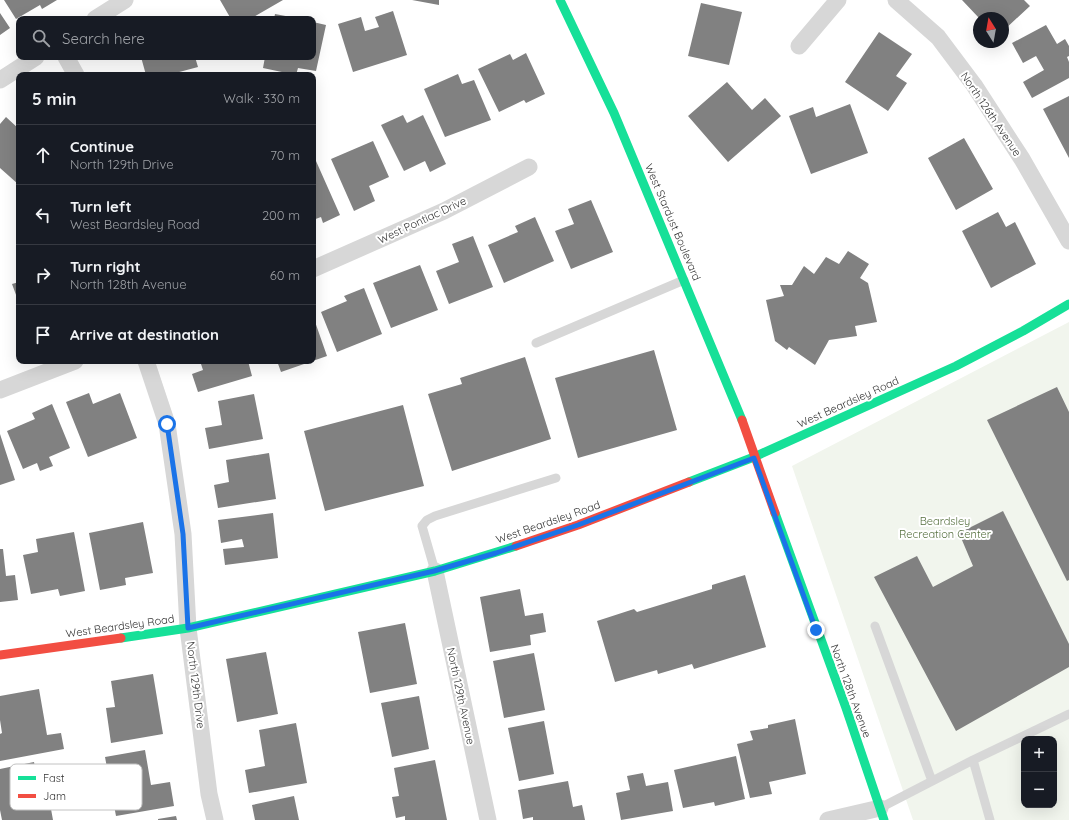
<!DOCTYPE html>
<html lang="en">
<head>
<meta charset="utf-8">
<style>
  :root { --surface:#171b24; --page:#20242c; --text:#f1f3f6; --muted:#9ea1a6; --line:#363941 }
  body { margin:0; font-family:Quicksand,sans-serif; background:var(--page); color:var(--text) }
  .controls { position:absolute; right:12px; bottom:12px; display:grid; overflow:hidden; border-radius:8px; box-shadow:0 4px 16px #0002 }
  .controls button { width:36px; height:36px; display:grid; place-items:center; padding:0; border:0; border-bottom:1px solid var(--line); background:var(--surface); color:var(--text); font:20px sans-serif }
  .compass { position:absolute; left:973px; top:12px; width:36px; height:36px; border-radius:50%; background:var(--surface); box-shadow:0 4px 16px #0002; rotate:349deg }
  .stop { position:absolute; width:12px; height:12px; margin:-9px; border:3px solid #1a73e8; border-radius:50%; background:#fff }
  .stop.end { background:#1a73e8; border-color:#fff; box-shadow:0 1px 4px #0008 }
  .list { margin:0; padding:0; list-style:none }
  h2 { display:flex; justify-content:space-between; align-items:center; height:52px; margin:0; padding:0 16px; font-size:17px }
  h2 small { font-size:13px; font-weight:400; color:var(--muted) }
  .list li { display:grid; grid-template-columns:26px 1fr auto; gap:12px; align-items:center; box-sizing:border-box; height:60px; padding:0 16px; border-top:1px solid var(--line) }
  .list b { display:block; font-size:15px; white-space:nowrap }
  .list p { margin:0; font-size:13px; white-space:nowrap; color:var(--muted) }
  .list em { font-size:13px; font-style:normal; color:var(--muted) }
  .icon { flex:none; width:22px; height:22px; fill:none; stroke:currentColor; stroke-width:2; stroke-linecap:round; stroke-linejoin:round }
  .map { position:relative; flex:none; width:1069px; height:820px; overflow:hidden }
  .search { position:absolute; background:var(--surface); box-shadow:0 4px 16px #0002; left:16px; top:16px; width:300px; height:44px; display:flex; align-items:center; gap:10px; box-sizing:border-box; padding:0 14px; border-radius:8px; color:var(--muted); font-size:15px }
  .panel { position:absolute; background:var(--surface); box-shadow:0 4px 16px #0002; left:16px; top:72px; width:300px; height:292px; border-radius:8px }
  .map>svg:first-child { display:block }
  .green { fill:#f1f5ed; fill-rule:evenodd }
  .building { fill:#818181 }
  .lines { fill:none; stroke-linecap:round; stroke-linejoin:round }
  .lane { stroke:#d7d7d7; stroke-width:9 }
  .street { stroke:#d7d7d7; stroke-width:17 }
  .fast { stroke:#16e098; stroke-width:9 }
  .jam { stroke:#f24e42; stroke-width:9 }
  .route { stroke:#1a73e8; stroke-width:5 }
  .labels { text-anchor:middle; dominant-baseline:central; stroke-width:4; stroke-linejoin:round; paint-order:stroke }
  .street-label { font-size:11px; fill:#333; stroke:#fff }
  .park-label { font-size:11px; fill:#56703f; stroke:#fff }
  .key { fill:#fff; stroke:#c2c2c2; stroke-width:1 }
  .key-label { font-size:11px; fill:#333 }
</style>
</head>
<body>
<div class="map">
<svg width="1069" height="820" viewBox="0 0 1069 820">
  <rect width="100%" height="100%" fill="#fff"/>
  <path class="green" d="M1069,322V820H913L792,466ZM1024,739H1054V805H1024Z"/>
  <path class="building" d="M4,0H57L42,9L40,5L16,19Z
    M220,0H283L250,19H231Z
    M412,0H439V5Z
    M962,0H1024L1030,6L1003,31V18H979Z
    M701,3L742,12L729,65L688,56Z
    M393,11L407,55L353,72L338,24L361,17L365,31L379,27L375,17Z
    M0,13L10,28L0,35Z
    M275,14L296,18L295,19H274Z
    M313,22L326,25L316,71L298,68L296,75L263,68L265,57H313Z
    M1046,25L1057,44L1065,39L1069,46V56L1067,57L1069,62V78L1032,98L1023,82L1044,70L1036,56L1023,63L1012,43Z
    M879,32L912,54L896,76L907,83L888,111L845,82Z
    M526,53L545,94L526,103L524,100L499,112L478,69L510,54L513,60Z
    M141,57H195L198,67L168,75H146Z
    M458,74L462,84L474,80L491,120L445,137L424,89Z
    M727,82L752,110L765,98L781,116L728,162L688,116Z
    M1069,96V158L1043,109Z
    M850,104L868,153L811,174L789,116L813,107L816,117Z
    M403,115L407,123L423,115L446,164L430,172L425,161L404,171L381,125Z
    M6,117L19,129L18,184L0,168V124Z
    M964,138L993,189L956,210L928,158Z
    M373,141L389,177L369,186L375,201L354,211L331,159Z
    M316,161L340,215L323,223L321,217L313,220V163Z
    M591,200L613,252L571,269L555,231L574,224L568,209Z
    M998,212L1006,227L1015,222L1036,264L991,288L962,231Z
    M535,217L554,261L504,283L488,245L518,232L515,226Z
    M473,236L493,287L449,304L436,271L459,262L452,244Z
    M848,251L869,264L860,278L868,283L877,322L855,326L857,336L829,340L815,365L789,347L787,350L775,341L766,300L784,296L780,285H792L804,266L814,274L826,257L839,264Z
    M420,265L438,310L391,328L373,283Z
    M19,282V303L12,284Z
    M364,288L382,334L337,352L321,312L347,301L344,296Z
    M313,316L327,356L281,372L277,361H313Z
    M654,350L677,430L578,458L555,378Z
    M525,357L551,439L452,471L428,394L462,384L460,378Z
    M200,361H248L252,376L198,392L192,374L203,370Z
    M1057,387L1069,412V580L1067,581L987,420Z
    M89,393L93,404L120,393L137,438L88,457L66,402Z
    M254,394L263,439L209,449L205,428L222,425L218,401Z
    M52,404L70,448L49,457L53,466L40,471L37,463L23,469L7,431L35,419L32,413Z
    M403,405L424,486L325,511L304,431Z
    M0,434L15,480L0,485Z
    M269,453L276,499L218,508L214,485L229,482L226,460Z
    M1003,511L1069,644V667L956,731L874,577L917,556L933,587L973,566L959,533Z
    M273,513L278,558L225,565L223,549L244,547L242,539L221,543L218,520Z
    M143,522L153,573L125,578L126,585L100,590L89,533Z
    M74,532L85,591L60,596L58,589L31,594L23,555L38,552L36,539Z
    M0,549H3L6,576L15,575L18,600L0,602Z
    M745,575L766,647L694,669L692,664L658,674L657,670L615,682L597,621L634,609L637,612L712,589V585Z
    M520,589L525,616L543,613L546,632L530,635L531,645L490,652L480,597Z
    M405,623L417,684L370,693L358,632Z
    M266,652L278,714L237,722L226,659Z
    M534,653L545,710L504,718L493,661Z
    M153,674L163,734L111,743L106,708L115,707L111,681Z
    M39,689L47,735L61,733L64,749L0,761V734L2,733L0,720V696Z
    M419,696L429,749L392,757L381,703Z
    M795,719L806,774L769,782L772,794L750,798L737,744L753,740L750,731L768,728V725Z
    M544,721L554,774L519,781L508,728Z
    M296,723L307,783L249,793L245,770L265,766L259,730Z
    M145,750L151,785L170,782L174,806L116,816L105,757Z
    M736,756L745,799L715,806L714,802L683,808L674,770Z
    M435,760L447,820H405V816L396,818L392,797L399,796L394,768Z
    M34,762L39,788L47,787L53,820H2L0,810V769Z
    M643,773L646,786L668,782L673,811L621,820L616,793L630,790L627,776Z
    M568,781L573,807L582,805L585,820H533V817L523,819L518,790Z
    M294,796L299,820H255L252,805Z
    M176,816L177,820H158V819Z"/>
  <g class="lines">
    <path class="lane" d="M536,343L684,280
      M435,571L422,526L427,520L435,516L556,478
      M875,626L932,781
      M973,760L990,820
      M880,808L973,760L1069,714"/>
    <path class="street" d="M896,0L938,37L974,85L1022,159L1069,241
      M95,19L125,0
      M799,46L838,0
      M66,57L76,75
      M0,80L36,57
      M313,269L444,211L529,167
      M146,361L167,424L183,534L188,628L209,794L215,820
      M0,390L75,361
      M435,571L488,820
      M828,820L880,808"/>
    <path class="fast" d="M560,0L614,113L742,420
      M689,482L754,457L956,366L1023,331L1069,304
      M775,513L846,708L884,820
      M121,638L188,628L435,571L516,546"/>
    <path class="jam" d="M742,420L775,513
      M516,546L578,525L689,482
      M0,655L121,638"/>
  </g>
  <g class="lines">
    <path class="route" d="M167,424L183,534L188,628L434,571L496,553L578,525L754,458L816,630"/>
  </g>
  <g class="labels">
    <g class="street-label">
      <text transform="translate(991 114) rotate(56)">North 126th Avenue</text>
      <text transform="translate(422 220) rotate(-25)">West Pontiac Drive</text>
      <text transform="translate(673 222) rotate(67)">West Stardust Boulevard</text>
      <text transform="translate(848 402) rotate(-24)">West Beardsley Road</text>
      <text transform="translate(548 522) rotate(-19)">West Beardsley Road</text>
      <text transform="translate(120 626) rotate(-8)">West Beardsley Road</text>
      <text transform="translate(196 685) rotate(83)">North 129th Drive</text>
      <text transform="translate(851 691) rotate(70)">North 128th Avenue</text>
      <text transform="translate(461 696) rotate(78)">North 129th Avenue</text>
    </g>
    <g class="park-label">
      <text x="945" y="521">Beardsley<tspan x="945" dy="13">Recreation Center</tspan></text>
    </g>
  </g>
  <rect x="10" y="764" width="132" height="46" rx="6" class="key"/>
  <rect x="18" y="776" width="18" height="4" fill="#16e098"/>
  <rect x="18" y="794" width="18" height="4" fill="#f24e42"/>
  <g class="key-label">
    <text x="43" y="782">Fast</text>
    <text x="43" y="800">Jam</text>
  </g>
</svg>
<div class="controls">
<button>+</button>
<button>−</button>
</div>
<svg class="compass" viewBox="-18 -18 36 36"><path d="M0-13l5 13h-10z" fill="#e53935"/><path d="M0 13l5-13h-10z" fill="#9ea1a6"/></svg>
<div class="stop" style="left:167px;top:424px"></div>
<div class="stop end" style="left:816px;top:630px"></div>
<div class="search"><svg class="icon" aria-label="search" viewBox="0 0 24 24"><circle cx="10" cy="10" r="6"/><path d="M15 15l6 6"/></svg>Search here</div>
<section class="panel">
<h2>5 min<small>Walk · 330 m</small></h2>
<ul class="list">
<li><svg class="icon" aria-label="ahead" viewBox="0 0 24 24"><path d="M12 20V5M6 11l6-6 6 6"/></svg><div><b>Continue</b><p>North 129th Drive</p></div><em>70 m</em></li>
<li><svg class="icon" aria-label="left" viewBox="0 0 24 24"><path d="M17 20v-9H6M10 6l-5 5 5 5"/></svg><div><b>Turn left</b><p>West Beardsley Road</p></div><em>200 m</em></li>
<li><svg class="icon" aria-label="right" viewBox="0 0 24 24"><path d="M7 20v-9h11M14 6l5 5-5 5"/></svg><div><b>Turn right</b><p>North 128th Avenue</p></div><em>60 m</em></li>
<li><svg class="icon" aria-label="arrive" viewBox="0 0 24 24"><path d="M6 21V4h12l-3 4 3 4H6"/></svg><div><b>Arrive at destination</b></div></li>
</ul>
</section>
</div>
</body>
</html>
